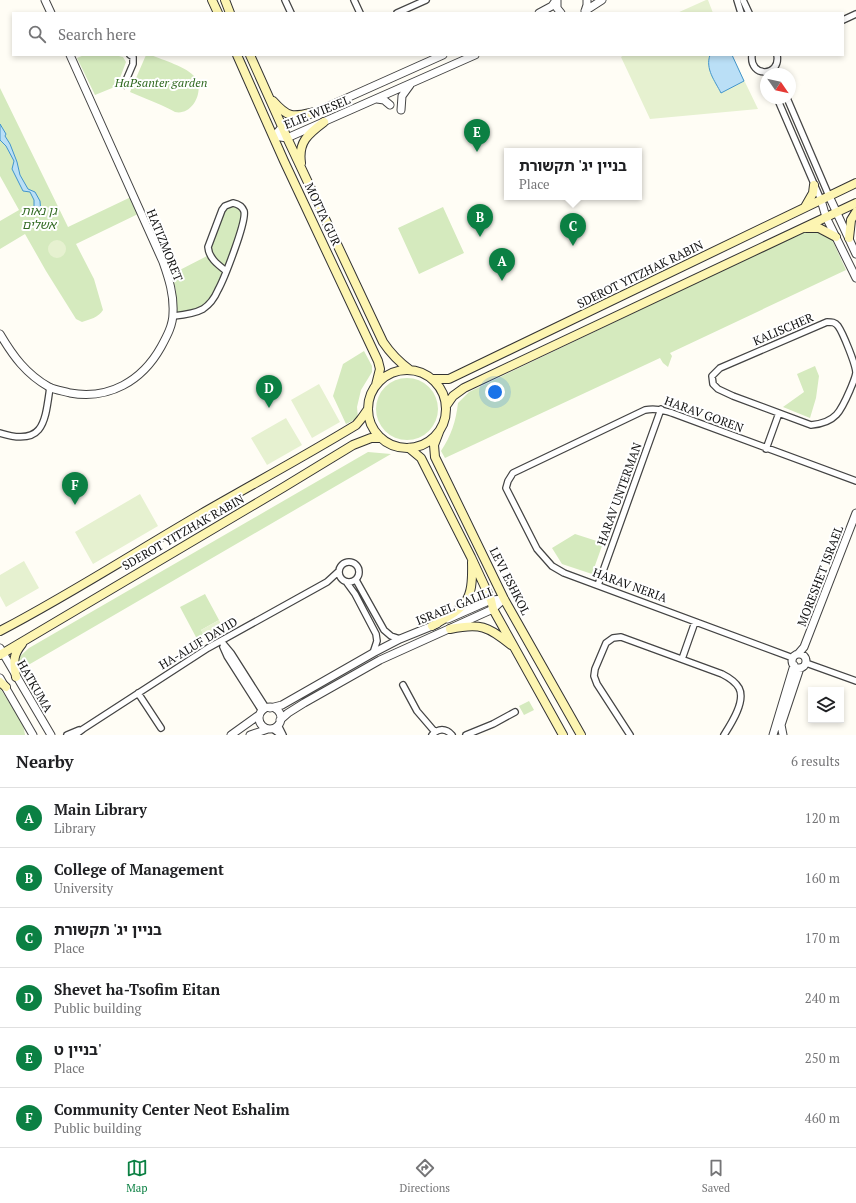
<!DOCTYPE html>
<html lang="en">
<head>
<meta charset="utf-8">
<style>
  :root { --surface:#fff; --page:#f2f2f2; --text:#202124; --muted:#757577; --line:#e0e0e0; --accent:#0b8043 }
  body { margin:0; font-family:"PT Serif","Noto Sans Hebrew",serif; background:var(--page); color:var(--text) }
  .controls { position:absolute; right:12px; bottom:12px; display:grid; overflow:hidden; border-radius:0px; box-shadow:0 2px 6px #0003 }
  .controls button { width:36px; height:36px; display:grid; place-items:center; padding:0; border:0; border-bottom:1px solid var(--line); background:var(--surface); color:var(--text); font:20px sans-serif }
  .compass { position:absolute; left:760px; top:68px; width:36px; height:36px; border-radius:50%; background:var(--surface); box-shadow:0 2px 6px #0003; rotate:124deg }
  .you { position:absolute; left:495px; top:392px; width:14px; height:14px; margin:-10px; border:3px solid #fff; border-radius:50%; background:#1a73e8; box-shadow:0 0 0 6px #1a73e833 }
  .badge { display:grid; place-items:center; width:26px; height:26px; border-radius:50%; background:var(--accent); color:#fff; font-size:13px; font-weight:700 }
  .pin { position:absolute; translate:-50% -33px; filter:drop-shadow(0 1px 2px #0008) }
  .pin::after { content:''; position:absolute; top:21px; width:14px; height:12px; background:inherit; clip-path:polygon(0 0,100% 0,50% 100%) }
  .popup { position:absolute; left:504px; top:148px; width:138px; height:52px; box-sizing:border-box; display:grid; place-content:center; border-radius:0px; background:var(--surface); filter:drop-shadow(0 1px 3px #0005); font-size:13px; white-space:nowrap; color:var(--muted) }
  .popup b { font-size:15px; color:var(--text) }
  .popup::after { content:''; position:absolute; left:50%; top:100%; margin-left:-8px; border:8px solid transparent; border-top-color:var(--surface) }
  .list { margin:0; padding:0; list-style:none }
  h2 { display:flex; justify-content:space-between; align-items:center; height:52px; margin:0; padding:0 16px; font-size:17px }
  h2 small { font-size:13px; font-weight:400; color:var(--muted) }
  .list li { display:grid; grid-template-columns:26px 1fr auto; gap:12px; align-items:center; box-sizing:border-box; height:60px; padding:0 16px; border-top:1px solid var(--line) }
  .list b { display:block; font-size:15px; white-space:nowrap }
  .list p { margin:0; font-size:13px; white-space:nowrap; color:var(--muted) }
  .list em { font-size:13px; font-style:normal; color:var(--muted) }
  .icon { flex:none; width:22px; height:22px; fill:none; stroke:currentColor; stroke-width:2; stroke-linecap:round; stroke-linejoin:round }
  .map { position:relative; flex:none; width:856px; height:735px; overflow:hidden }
  .search { position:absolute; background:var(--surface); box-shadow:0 2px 6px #0003; left:12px; right:12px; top:12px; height:44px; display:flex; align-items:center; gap:10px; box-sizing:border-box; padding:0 14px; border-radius:0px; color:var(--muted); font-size:15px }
  .sheet { height:412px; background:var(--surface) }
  nav { display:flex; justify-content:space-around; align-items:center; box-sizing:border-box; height:56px; border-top:1px solid var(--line); background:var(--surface); font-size:11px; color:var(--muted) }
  nav a { display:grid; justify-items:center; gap:2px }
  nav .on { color:var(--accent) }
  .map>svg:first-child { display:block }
  .green { fill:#d5eabe }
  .pitch { fill:#e6f1d0 }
  .water { fill:#badff6; stroke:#4295cc }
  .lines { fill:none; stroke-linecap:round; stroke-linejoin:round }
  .minor-casing { stroke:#444; stroke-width:8 }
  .tertiary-casing { stroke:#444; stroke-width:9 }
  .secondary-casing { stroke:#333; stroke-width:10 }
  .minor { stroke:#fff; stroke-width:5.5 }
  .tertiary { stroke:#fff; stroke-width:7 }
  .secondary { stroke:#fdf5b2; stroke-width:8 }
  .labels { text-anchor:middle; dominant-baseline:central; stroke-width:4; stroke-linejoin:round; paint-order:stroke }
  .park-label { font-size:12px; font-style:italic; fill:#306921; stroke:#fff }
  .street-label { font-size:12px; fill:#111; stroke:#fff }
</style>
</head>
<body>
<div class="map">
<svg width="856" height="735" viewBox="0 0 856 735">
  <rect width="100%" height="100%" fill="#fffdf5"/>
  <path class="green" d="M84,55H115L123,57L126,62L117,86L95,95L77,58Z
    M146,55H151C163,60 187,67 195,77C205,90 193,116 175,112C171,110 166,107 161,105C151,101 140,96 130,92Z
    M0,88L68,227L131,197L138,214L76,244L94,279L103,310C98,318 90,319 82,322L76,319L46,271L25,234L0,249V221L19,210L0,176Z
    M229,205L237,206L242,211V222L225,268C218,262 211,257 210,247L224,211Z
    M443,207L464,253L419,274L398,228Z
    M820,231L831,237L846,270L670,353L672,356L668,367L663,363L660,358L445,458L441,451C451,436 456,421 458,403L469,392L803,232Z
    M207,256L213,263L223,270C218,281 214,299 204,306C196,311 185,311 176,312V291L172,274Z
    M364,351L372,366V372L361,390L357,407L358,418L346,424L333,396L343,364Z
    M815,366L819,376L816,398L810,418L783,407L804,392L797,374Z
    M376 409a31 31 0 1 1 62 0a31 31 0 1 1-62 0Z
    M368,452L391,454L18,671L16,660L29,648Z
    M575,534L603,543L592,574L562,564L552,548Z
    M205,594L219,620L201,630L204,635L197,639L180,607Z
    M0,688L23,724L25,735H0Z
    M529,701L534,710L524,715L519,706Z"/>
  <path class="pitch" d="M706,0H708L713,13H677Z
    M624,55H732L758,109L650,119L621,57Z
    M48 249a9 9 0 1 1 18 0a9 9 0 1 1-18 0Z
    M319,384L340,422L312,438L291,400Z
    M286,418L302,445L267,465L251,438Z
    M140,494L158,526L93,564L75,532Z
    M24,561L39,588L6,607L0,596V575Z
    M219,620L222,626L204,635L201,630Z"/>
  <path class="water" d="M710,55H732L744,81L721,93C715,81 705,69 710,55Z
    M0,124L6,134L5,136L10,144L17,162L20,175L28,189L35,192L40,201L41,214L37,213L34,206V200L30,192L23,191L12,169L14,161L6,146L0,140Z"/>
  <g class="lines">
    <g class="minor-casing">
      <path id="minor" d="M285,0L291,13
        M354,0L360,13
        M737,0L741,13
        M743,0L749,13
        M397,13L426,0
        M843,20L856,14
        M752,55C749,78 781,77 777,55
        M124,85L133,64V57L130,55
        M777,98L821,200
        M787,98L829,196
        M173,316C183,315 194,314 203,309C209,305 215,297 218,290C224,279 247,221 244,211C242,206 238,204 233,203L225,206L222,210L208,247C209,258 217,264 226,271
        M827,322C832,322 835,322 838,326C843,333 856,365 856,373C855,379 852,385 850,390C841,411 836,423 811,425L733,396L718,389L713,384L712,376L720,368Z
        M0,433C44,447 45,422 50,387
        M766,449L779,413
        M339 572a10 10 0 1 1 20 0a10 10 0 1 1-20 0Z
        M356,580L384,630L391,636L400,639
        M347,583L355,594L376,634L377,641L373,653
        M598,585L661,409
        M221,641L231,653L266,708
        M223,647L227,656L262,711
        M793,658L564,573L552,566L537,549L506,488L508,481L513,473L645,410C655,408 662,410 672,413L856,481
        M682,659L695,622
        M806,663L856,681
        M403,685L417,711L435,732
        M138,693L161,728
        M278,725L283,735
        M273,729L281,735
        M67,735L79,730
        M75,735L83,729L208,648L327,582L339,571
        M432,735C438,728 446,728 452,735
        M466,735L493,724L515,712
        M630,735L597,684L594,676L595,669L606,643L613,638L621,637L722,674C728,677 735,681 739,688C746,701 731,724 724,735"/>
    </g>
    <g class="tertiary-casing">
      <path id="tertiary" d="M45,0L51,13
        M557,0V8L561,13
        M585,11L602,0
        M585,11L587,5V0
        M539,13L552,6L556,0
        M377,99L384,100L390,105
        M401,110L402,96L410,85
        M274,136L287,138L475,55
        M274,136L282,127L443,55
        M829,196L856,254
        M821,200L826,217L856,278
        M0,334C13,356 26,374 49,387C55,390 63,391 70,393C109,400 142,381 161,347C167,336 173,325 173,313C174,295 169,279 163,262L70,55
        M448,619L491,600L504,599
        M0,648L51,735
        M792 661a7 7 0 1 1 14 0a7 7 0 1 1-14 0Z
        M798,654L804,647L856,513
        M0,678L33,735
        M259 718a11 11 0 1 1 22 0a11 11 0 1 1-22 0Z
        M270,708L282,705L373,653L400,639L437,624
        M280,720L288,713L304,703L380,660L493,609L504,599
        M231,735L259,715
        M250,735L268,729
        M773,735L794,665
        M783,735L781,725L800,668"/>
    </g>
    <g class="secondary-casing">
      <path id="secondary" d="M212,0L218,13
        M225,0L230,13
        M237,55L284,161L378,361L380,369L376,385
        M250,55L289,142L383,342C391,354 399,362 410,370
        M273,101C289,119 293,117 315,112
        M301,163C298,142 308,134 324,122
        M805,207L813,193L814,185
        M806,228H819L836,237
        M849,238L851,220L856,212
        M368 409a39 39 0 1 1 78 0a39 39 0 1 1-78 0Z
        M433,379H449L856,183
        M446,406L453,396L464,388L856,203
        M439,432L434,445L435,457L504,599L581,735
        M409,448L421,458L471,557L491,600L493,609L563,735
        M432,626C467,606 473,603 472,562
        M450,629C480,623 488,626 511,645
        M0,631C69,595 134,553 201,514C253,484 305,456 356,425L361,419L368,409
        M0,655L284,487L353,445L371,438H381
        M16,677C14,662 12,656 22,644
        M0,682L6,687"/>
    </g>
    <use href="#minor" class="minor"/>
    <use href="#tertiary" class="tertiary"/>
    <use href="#secondary" class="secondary"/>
  </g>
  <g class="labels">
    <g class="park-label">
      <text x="161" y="82">HaPsanter garden</text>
      <text x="39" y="210">גן נאות<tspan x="39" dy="14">אשלים</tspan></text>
    </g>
    <g class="street-label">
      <text transform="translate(317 112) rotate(-22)">ELIE WIESEL</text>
      <text transform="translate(323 214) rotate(65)">MOTTA GUR</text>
      <text transform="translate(165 245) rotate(68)">HATIZMORET</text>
      <text transform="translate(640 274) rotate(-26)">SDEROT YITZHAK RABIN</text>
      <text transform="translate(783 329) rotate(-23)">KALISCHER</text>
      <text transform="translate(704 414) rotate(20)">HARAV GOREN</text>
      <text transform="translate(619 494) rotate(-70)">HARAV UNTERMAN</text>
      <text transform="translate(183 532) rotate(-30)">SDEROT YITZHAK RABIN</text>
      <text transform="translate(820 576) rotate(-69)">MORESHET ISRAEL</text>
      <text transform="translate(510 581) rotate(63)">LEVI ESHKOL</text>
      <text transform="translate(630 585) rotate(20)">HARAV NERIA</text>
      <text transform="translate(454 606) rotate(-22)">ISRAEL GALILI</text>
      <text transform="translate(198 643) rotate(-31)">HA-ALUF DAVID</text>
      <text transform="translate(35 686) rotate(60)">HATKUMA</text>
    </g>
  </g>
</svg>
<div class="controls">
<button><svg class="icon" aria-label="layers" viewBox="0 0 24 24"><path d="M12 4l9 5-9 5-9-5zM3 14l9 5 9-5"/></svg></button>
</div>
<svg class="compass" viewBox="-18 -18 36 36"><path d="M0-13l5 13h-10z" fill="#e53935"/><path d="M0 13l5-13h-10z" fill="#757577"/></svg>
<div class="you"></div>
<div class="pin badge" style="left:502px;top:281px">A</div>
<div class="pin badge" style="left:480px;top:237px">B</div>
<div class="pin badge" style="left:573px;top:246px">C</div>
<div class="popup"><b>בניין יג' תקשורת</b>Place</div>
<div class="pin badge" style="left:269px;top:408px">D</div>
<div class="pin badge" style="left:477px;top:152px">E</div>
<div class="pin badge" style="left:75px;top:505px">F</div>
<div class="search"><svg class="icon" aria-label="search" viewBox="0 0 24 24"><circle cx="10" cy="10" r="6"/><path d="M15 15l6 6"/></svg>Search here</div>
</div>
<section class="sheet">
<h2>Nearby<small>6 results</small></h2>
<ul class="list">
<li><span class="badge">A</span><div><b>Main Library</b><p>Library</p></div><em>120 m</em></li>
<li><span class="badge">B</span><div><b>College of Management</b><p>University</p></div><em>160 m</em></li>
<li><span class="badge">C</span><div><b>בניין יג' תקשורת</b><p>Place</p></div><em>170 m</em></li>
<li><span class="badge">D</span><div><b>Shevet ha-Tsofim Eitan</b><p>Public building</p></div><em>240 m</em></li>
<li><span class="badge">E</span><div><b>בניין ט'</b><p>Place</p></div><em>250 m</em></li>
<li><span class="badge">F</span><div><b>Community Center Neot Eshalim</b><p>Public building</p></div><em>460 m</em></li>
</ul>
</section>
<nav>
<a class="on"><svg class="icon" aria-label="map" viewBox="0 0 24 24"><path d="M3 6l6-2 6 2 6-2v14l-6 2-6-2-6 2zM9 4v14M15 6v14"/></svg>Map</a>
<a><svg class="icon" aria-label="directions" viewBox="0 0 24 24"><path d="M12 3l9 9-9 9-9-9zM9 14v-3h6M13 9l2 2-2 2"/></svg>Directions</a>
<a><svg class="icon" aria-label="saved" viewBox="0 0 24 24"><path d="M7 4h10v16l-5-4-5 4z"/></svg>Saved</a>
</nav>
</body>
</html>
